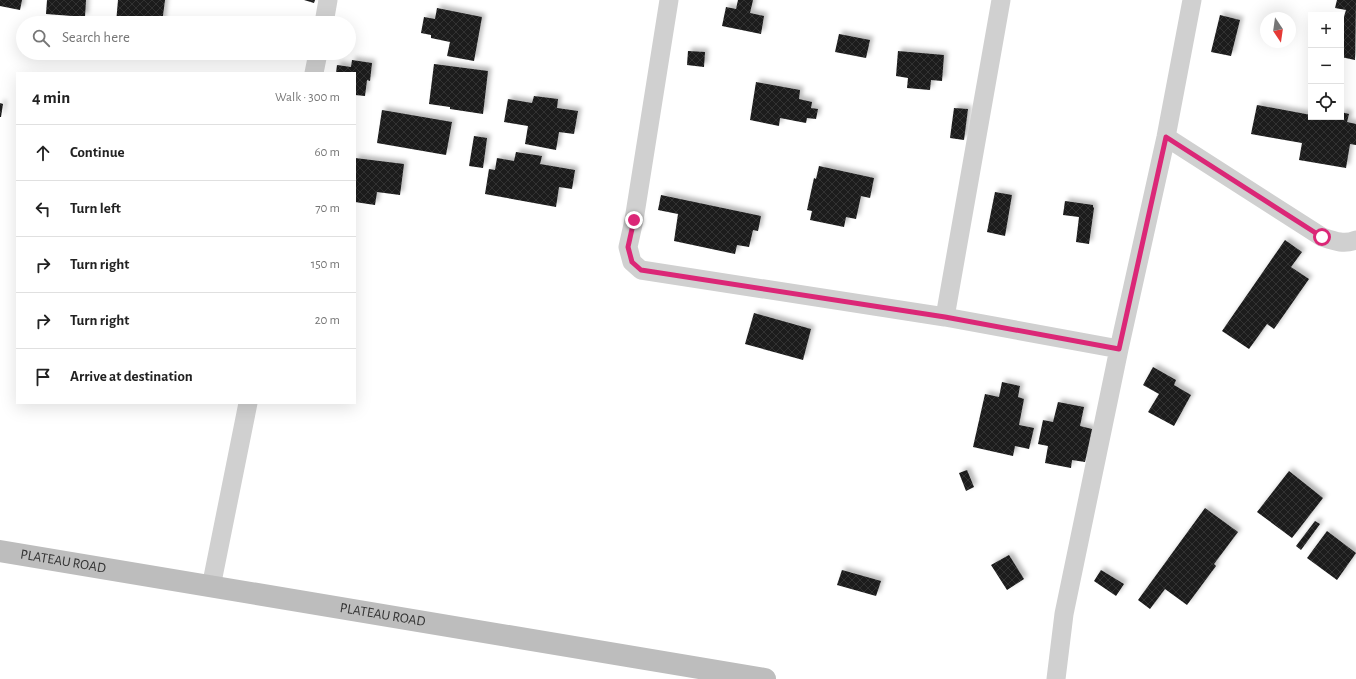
<!DOCTYPE html>
<html lang="en">
<head>
<meta charset="utf-8">
<style>
  :root { --surface:#fff; --page:#f6f6f6; --text:#222; --muted:#767676; --line:#e0e0e0 }
  body { margin:0; font-family:"Alegreya Sans",sans-serif; background:var(--page); color:var(--text) }
  .controls { position:absolute; right:12px; top:12px; display:grid; overflow:hidden; border-radius:0px; box-shadow:0 4px 16px #0002 }
  .controls button { width:36px; height:36px; display:grid; place-items:center; padding:0; border:0; border-bottom:1px solid var(--line); background:var(--surface); color:var(--text); font:20px sans-serif }
  .compass { position:absolute; left:1260px; top:12px; width:36px; height:36px; border-radius:50%; background:var(--surface); box-shadow:0 4px 16px #0002; rotate:167deg }
  .stop { position:absolute; width:12px; height:12px; margin:-9px; border:3px solid #db2777; border-radius:50%; background:#fff }
  .stop.end { background:#db2777; border-color:#fff; box-shadow:0 1px 4px #0008 }
  .list { margin:0; padding:0; list-style:none }
  h2 { display:flex; justify-content:space-between; align-items:center; height:52px; margin:0; padding:0 16px; font-size:17px }
  h2 small { font-size:13px; font-weight:400; color:var(--muted) }
  .list li { display:grid; grid-template-columns:26px 1fr auto; gap:12px; align-items:center; box-sizing:border-box; height:56px; padding:0 16px; border-top:1px solid var(--line) }
  .list b { display:block; font-size:15px; white-space:nowrap }
  .list em { font-size:13px; font-style:normal; color:var(--muted) }
  .icon { flex:none; width:22px; height:22px; fill:none; stroke:currentColor; stroke-width:2; stroke-linecap:round; stroke-linejoin:round }
  .map { position:relative; flex:none; width:1356px; height:679px; overflow:hidden }
  .search { position:absolute; background:var(--surface); box-shadow:0 4px 16px #0002; left:16px; top:16px; width:340px; height:44px; display:flex; align-items:center; gap:10px; box-sizing:border-box; padding:0 14px; border-radius:22px; color:var(--muted); font-size:15px }
  .panel { position:absolute; background:var(--surface); box-shadow:0 4px 16px #0002; left:16px; top:72px; width:340px; height:332px; border-radius:0px }
  .map>svg:first-child { display:block }
  .building { fill:url(#building-cross-hatch); filter:url(#shadow) }
  .lines { fill:none; stroke-linecap:round; stroke-linejoin:round }
  .street { stroke:#d0d0d0; stroke-width:19 }
  .secondary { stroke:#bdbdbd; stroke-width:22 }
  .route { stroke:#db2777; stroke-width:5 }
  .labels { text-anchor:middle; dominant-baseline:central; stroke-width:4; stroke-linejoin:round; paint-order:stroke }
  .street-label { font-size:14px; fill:#333; stroke:#fff }
</style>
</head>
<body>
<div class="map">
<svg width="1356" height="679" viewBox="0 0 1356 679">
  <defs>
    <pattern id="building-cross-hatch" width="8" height="8" patternUnits="userSpaceOnUse"><rect width="8" height="8" fill="#1a1a1a"/><path d="M0 0l8 8M0 8l8-8" fill="none" stroke="#333"/></pattern>
    <filter id="shadow"><feDropShadow dx="3.5" dy="-3.5" stdDeviation="2" flood-color="#0004"/></filter>
  </defs>
  <rect width="100%" height="100%" fill="#fff"/>
  <path class="building" d="M0,0H22L20,10L0,6Z
    M47,0H86L85,17L46,14Z
    M118,0H165L162,23H116Z
    M304,0H315L314,3Z
    M738,0H753L750,13L764,16L761,34L722,26L726,7L736,9Z
    M1337,0H1356L1355,60L1341,57V20H1343L1346,10L1335,8Z
    M437,8L482,17L474,61L447,56L450,42L431,38V35L421,33L424,17L435,19Z
    M1220,15L1240,20L1231,56L1211,52Z
    M839,34L870,40L866,58L835,52Z
    M688,51L705,52L704,67L687,65Z
    M898,51L944,55L942,81L931,80L930,90L907,88L908,78L896,76Z
    M352,60L372,63L370,81L367,80L365,96L355,95V73H336L337,65L351,67Z
    M434,64L488,71L483,114L450,109V107L429,104Z
    M756,82L800,90L799,99L812,102L811,108L818,109L816,119L807,118L806,123L780,118L779,126L750,120Z
    M534,96L558,99L557,108L578,111L574,134L559,132L556,150L525,144L528,126L504,122L508,99L532,103Z
    M0,103L3,104L1,117H0Z
    M1257,105L1311,115V117H1341V112L1349,114L1347,122L1356,124V145L1350,144L1346,168L1299,160L1302,143L1251,134Z
    M954,108L968,109L964,140L950,138Z
    M382,110L452,122L446,155L377,143Z
    M474,136L487,138L483,168L469,166Z
    M516,152L542,156L540,164L575,170L572,189L559,187L556,207L485,194L489,169L495,170L497,158L514,161Z
    M355,158L404,164L400,195L377,192L375,205L355,202Z
    M819,166L874,178L870,198L861,196L856,219L846,217L844,227L810,220L812,211L807,210L814,178L816,179Z
    M995,192L1012,195L1005,236L987,232Z
    M661,195L761,216L758,231L753,230L749,247L737,245L735,254L674,241L678,214L658,210Z
    M1065,201L1093,205V207L1094,208L1089,244L1076,242L1079,217L1063,215Z
    M1285,240L1302,252L1291,267L1309,279L1274,329L1267,324L1249,349L1222,331Z
    M754,313L811,329L803,360L745,344Z
    M1153,367L1176,380L1174,385L1191,395L1174,426L1148,412L1159,394L1143,385Z
    M1002,382L1020,386L1018,397L1024,399L1019,425L1034,428L1029,449L1015,446L1013,456L973,447L985,394L999,397Z
    M1058,402L1084,407L1080,426L1092,429L1085,462L1072,460L1071,468L1045,463L1048,446L1038,444L1043,420L1053,422Z
    M967,470L974,487L966,491L959,473Z
    M1289,471L1323,498L1292,538L1257,512Z
    M1205,508L1238,532L1214,564L1216,566L1187,605L1165,589L1150,609L1138,600Z
    M1315,521L1320,524L1301,550L1296,546Z
    M1327,531L1356,553L1337,580L1307,558Z
    M1009,555L1024,579L1007,590L991,565Z
    M842,570L881,581L876,596L837,585Z
    M1101,570L1124,584L1116,596L1094,581Z"/>
  <g class="lines">
    <path class="street" d="M669,0L634,220L628,247L632,262L641,270L945,317L1119,349
      M324,23L328,0
      M314,73L318,53
      M1166,137L1322,237C1334,241 1344,245 1356,240
      M945,317L1001,0
      M211,587L248,403
      M1056,679L1064,614L1119,349L1166,137L1192,0"/>
    <path class="secondary" id="s1" d="M0,551L765,679"/>
  </g>
  <g class="lines">
    <path class="route" d="M634,220L628,247L632,262L641,270L945,317L1119,349L1166,137L1322,237"/>
  </g>
  <g class="labels">
    <g class="street-label">
      <text stroke="none"><textPath href="#s1" startOffset="64">PLATEAU ROAD</textPath></text>
      <text stroke="none"><textPath href="#s1" startOffset="388">PLATEAU ROAD</textPath></text>
    </g>
  </g>
</svg>
<div class="controls">
<button>+</button>
<button>−</button>
<button><svg class="icon" aria-label="locate" viewBox="0 0 24 24"><circle cx="12" cy="12" r="6"/><path d="M12 2v4M12 18v4M2 12h4M18 12h4"/></svg></button>
</div>
<svg class="compass" viewBox="-18 -18 36 36"><path d="M0-13l5 13h-10z" fill="#e53935"/><path d="M0 13l5-13h-10z" fill="#767676"/></svg>
<div class="stop" style="left:1322px;top:237px"></div>
<div class="stop end" style="left:634px;top:220px"></div>
<div class="search"><svg class="icon" aria-label="search" viewBox="0 0 24 24"><circle cx="10" cy="10" r="6"/><path d="M15 15l6 6"/></svg>Search here</div>
<section class="panel">
<h2>4 min<small>Walk · 300 m</small></h2>
<ul class="list">
<li><svg class="icon" aria-label="ahead" viewBox="0 0 24 24"><path d="M12 20V5M6 11l6-6 6 6"/></svg><div><b>Continue</b></div><em>60 m</em></li>
<li><svg class="icon" aria-label="left" viewBox="0 0 24 24"><path d="M17 20v-9H6M10 6l-5 5 5 5"/></svg><div><b>Turn left</b></div><em>70 m</em></li>
<li><svg class="icon" aria-label="right" viewBox="0 0 24 24"><path d="M7 20v-9h11M14 6l5 5-5 5"/></svg><div><b>Turn right</b></div><em>150 m</em></li>
<li><svg class="icon" aria-label="right" viewBox="0 0 24 24"><path d="M7 20v-9h11M14 6l5 5-5 5"/></svg><div><b>Turn right</b></div><em>20 m</em></li>
<li><svg class="icon" aria-label="arrive" viewBox="0 0 24 24"><path d="M6 21V4h12l-3 4 3 4H6"/></svg><div><b>Arrive at destination</b></div></li>
</ul>
</section>
</div>
</body>
</html>
